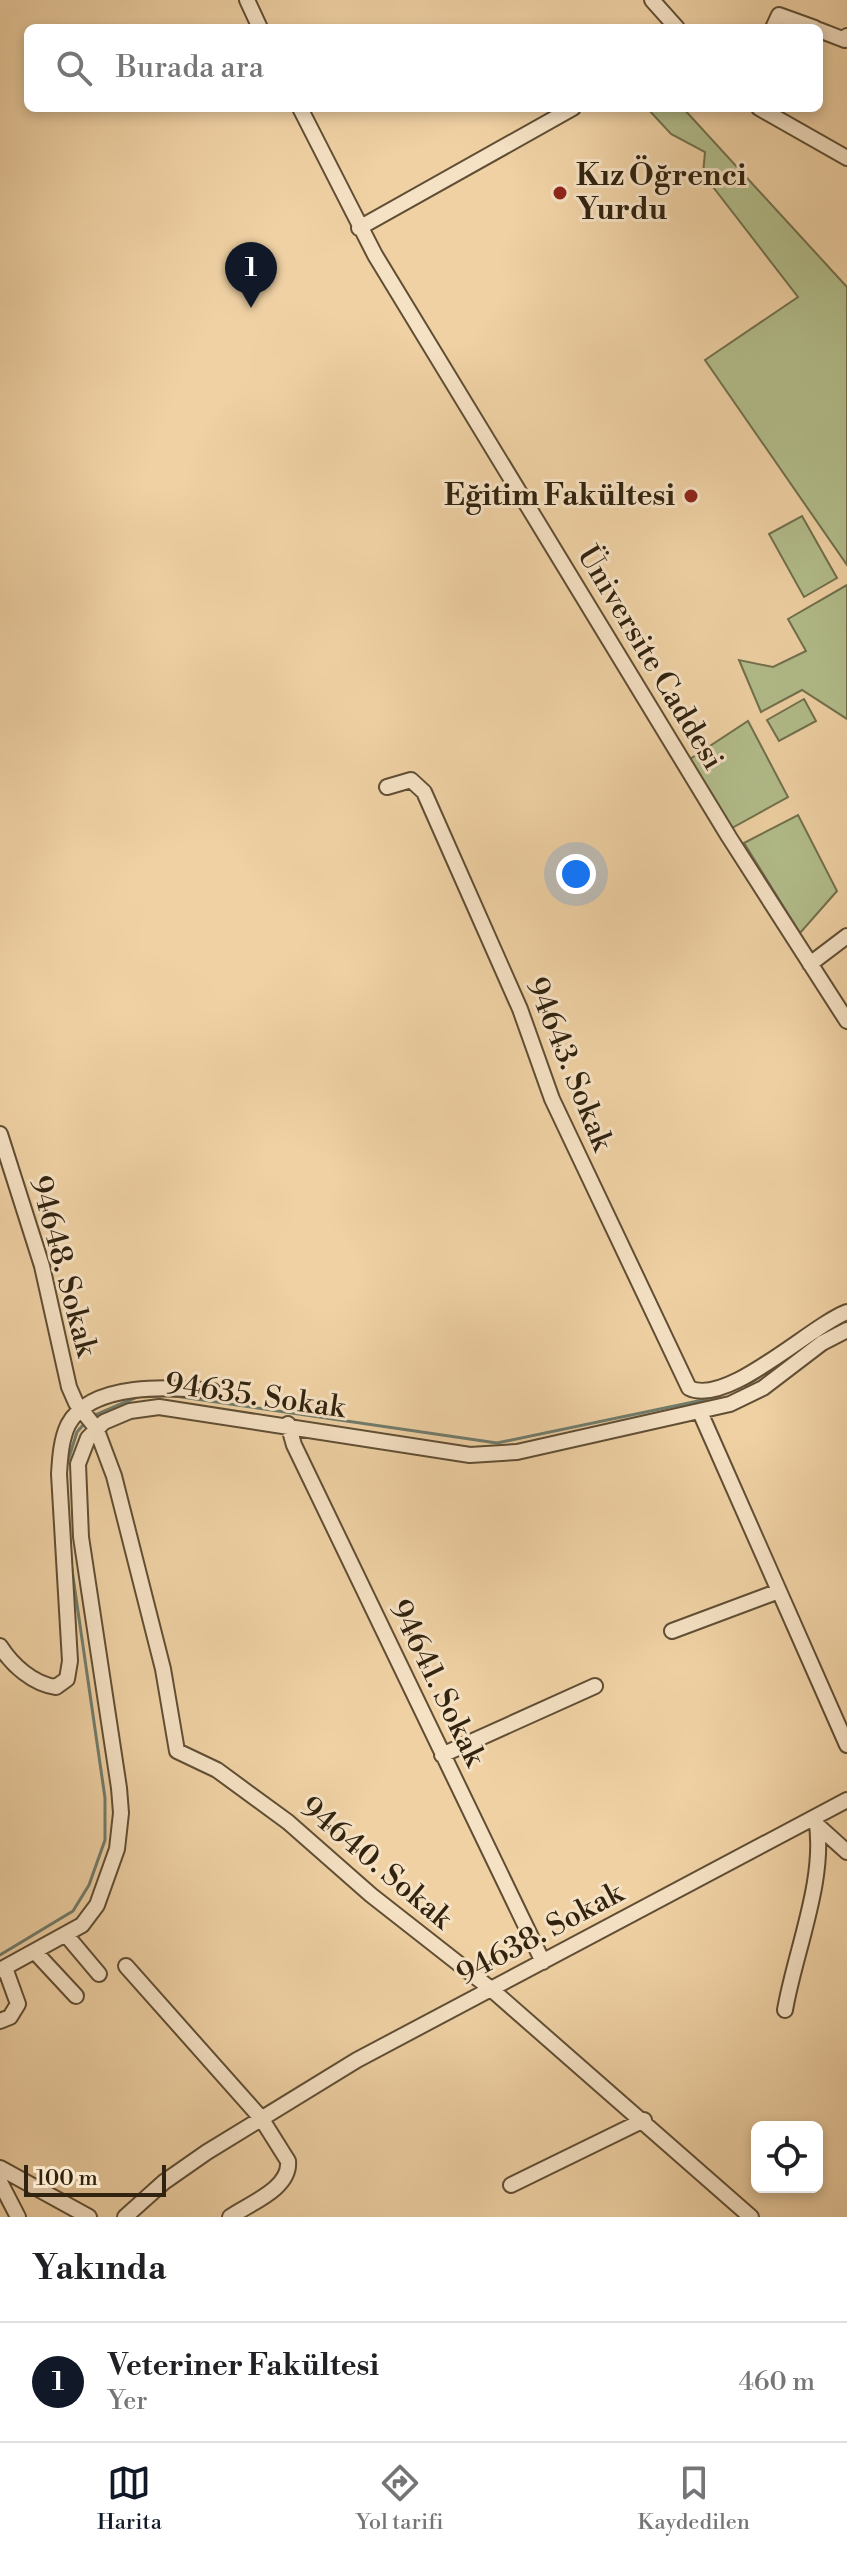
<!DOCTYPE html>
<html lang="tr">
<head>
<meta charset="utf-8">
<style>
  :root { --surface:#fff; --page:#f6f6f6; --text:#202124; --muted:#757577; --line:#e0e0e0; --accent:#111827 }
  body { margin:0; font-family:"Libre Bodoni",serif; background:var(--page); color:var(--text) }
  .controls { position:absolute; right:24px; bottom:24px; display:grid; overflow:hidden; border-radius:12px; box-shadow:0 4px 12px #0003 }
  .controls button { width:72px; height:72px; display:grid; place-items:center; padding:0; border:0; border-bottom:2px solid var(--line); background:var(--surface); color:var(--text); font:40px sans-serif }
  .scale { position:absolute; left:24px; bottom:20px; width:142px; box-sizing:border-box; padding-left:8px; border:4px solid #31230f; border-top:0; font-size:22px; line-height:28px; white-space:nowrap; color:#31230f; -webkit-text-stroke:6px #f5e1c4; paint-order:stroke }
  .you { position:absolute; left:576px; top:874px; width:28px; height:28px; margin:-20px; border:6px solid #fff; border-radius:50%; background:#1a73e8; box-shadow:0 0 0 12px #1a73e833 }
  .badge { display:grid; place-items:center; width:52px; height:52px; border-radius:50%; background:var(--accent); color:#fff; font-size:26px; font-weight:700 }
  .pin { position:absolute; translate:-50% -66px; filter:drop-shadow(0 2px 4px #0008) }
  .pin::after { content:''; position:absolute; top:42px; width:28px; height:24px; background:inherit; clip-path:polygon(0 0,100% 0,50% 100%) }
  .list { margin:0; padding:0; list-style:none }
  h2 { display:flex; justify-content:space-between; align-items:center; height:104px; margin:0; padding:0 32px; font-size:34px }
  h2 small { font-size:26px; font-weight:400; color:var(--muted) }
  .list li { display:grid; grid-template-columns:52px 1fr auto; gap:24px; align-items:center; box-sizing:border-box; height:120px; padding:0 32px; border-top:2px solid var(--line) }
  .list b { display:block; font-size:30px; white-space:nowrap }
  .list p { margin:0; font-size:26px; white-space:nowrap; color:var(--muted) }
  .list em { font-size:26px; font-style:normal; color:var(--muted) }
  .icon { flex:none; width:44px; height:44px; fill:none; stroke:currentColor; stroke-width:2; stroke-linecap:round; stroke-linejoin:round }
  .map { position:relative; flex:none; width:847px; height:2217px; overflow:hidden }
  .search { position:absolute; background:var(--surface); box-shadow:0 4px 12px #0003; left:24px; right:24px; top:24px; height:88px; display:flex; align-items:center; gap:20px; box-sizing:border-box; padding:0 28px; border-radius:12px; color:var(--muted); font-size:30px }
  .sheet { height:224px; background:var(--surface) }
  nav { display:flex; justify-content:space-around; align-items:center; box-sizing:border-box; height:112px; border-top:2px solid var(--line); background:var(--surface); font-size:22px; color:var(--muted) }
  nav a { display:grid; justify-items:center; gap:4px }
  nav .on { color:var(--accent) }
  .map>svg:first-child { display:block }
  .green { fill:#b2bd8b; stroke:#72704d; stroke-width:2 }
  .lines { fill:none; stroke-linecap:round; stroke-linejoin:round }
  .stream { stroke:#707c6c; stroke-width:3 }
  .minor-casing { stroke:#604e34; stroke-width:18 }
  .minor { stroke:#f5e1c4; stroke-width:14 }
  .poi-dot { fill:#8f2418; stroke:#f5e1c4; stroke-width:3 }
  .labels { text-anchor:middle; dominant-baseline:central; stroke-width:6; stroke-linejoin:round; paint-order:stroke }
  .poi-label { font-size:30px; font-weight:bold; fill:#31230f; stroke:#f5e1c4; text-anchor:start }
  .street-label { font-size:30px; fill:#31230f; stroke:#f5e1c4 }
</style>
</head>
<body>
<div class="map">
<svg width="847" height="2217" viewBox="0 0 847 2217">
  <rect width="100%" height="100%" fill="#efd1a4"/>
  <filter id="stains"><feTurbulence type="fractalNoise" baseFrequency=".0025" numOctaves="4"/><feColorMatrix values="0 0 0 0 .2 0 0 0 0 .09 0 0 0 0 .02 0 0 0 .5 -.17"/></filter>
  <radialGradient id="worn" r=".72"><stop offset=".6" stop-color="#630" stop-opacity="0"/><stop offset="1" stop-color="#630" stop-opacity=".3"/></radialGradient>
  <path class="green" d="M647,108H683L847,287V565L705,360L798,297L703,174L705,152L671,134Z
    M802,516L837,578L804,597L769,534Z
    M847,585V719L802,690L761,712L739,660L773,667L806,651L788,619Z
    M804,699L816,721L779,741L767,720Z
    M748,721L788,797L732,828L687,761Z
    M798,815L837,891L800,933L744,843Z"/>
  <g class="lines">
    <path class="stream" d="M168,1395L497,1443L703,1400L752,1382L779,1363
      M93,1416L137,1397
      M66,1467L77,1432L84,1424
      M0,1955L73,1911L89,1885L105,1840V1798L71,1563"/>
    <g class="minor-casing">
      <path id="minor" d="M247,0L260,28
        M652,0L677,28
        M773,28L779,15L815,28
        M819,30L845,40L847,36
        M300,108L375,255L729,837L847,1021
        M759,108L847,158
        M359,228L573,108
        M387,787L411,780L424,792L520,1009L552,1099L689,1388C727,1407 810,1326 847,1312
        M810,964L847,936
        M0,1134L42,1266L69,1387L76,1403L96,1428L114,1476L163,1669L177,1751L217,1770L288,1822L371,1895L491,1989L751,2217
        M700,1412L847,1745
        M288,1424L294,1445L543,1962
        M672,1631L779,1591
        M0,1646C12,1665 33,1684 56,1687L67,1679L70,1661L59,1474C60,1458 61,1440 68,1425C91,1381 173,1387 213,1391
        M442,1755L595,1686
        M817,1825L847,1852
        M67,1936L99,1974
        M36,1953L76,1996
        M126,1966L261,2118L288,2161C291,2189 248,2204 230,2217
        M0,1970L82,1925L97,1905L117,1849L121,1813L119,1788L81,1537L78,1464L88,1438L104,1422L130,1411L159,1407L470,1455L517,1452L730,1404L763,1388L822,1343L847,1330
        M785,2010C795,1951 827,1878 816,1818
        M0,2021L10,2017L18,2004L5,1968
        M0,2168L89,2217
        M0,2182L18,2217
        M511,2185L644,2120
        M125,2217L164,2182L207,2152L357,2060L847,1800"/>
    </g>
    <use href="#minor" class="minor"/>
  </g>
  <g class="poi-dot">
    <circle cx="560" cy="193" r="8"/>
    <circle cx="691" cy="496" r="8"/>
  </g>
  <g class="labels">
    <g class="poi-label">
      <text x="576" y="176">Kız Öğrenci<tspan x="576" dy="34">Yurdu</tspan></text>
      <text x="675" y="496" text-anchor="end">Eğitim Fakültesi</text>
    </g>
    <g class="street-label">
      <text transform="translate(650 658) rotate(59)">Üniversite Caddesi</text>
      <text transform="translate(569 1064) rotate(68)">94643. Sokak</text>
      <text transform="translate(63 1266) rotate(75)">94648. Sokak</text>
      <text transform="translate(255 1396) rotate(8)">94635. Sokak</text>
      <text transform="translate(437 1683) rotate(64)">94641. Sokak</text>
      <text transform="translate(376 1863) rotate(40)">94640. Sokak</text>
      <text transform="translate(540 1934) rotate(-28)">94638. Sokak</text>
    </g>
  </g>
  <rect width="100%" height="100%" filter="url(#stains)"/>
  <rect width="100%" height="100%" fill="url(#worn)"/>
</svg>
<div class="controls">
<button><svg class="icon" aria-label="locate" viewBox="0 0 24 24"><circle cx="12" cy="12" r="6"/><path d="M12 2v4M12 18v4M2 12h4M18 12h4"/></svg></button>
</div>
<div class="scale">100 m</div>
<div class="you"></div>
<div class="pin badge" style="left:251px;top:308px">1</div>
<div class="search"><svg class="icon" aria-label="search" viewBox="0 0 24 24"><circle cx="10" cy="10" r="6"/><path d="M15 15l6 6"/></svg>Burada ara</div>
</div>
<section class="sheet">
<h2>Yakında<small></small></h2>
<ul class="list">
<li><span class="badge">1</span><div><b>Veteriner Fakültesi</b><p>Yer</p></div><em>460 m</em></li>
</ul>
</section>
<nav>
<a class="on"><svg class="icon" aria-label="map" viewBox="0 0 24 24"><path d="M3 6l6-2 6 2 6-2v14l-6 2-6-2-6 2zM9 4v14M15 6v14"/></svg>Harita</a>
<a><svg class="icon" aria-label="directions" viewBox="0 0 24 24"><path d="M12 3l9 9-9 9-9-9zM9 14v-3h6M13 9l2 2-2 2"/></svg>Yol tarifi</a>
<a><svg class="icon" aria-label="saved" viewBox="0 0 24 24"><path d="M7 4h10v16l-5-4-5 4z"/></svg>Kaydedilen</a>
</nav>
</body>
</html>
